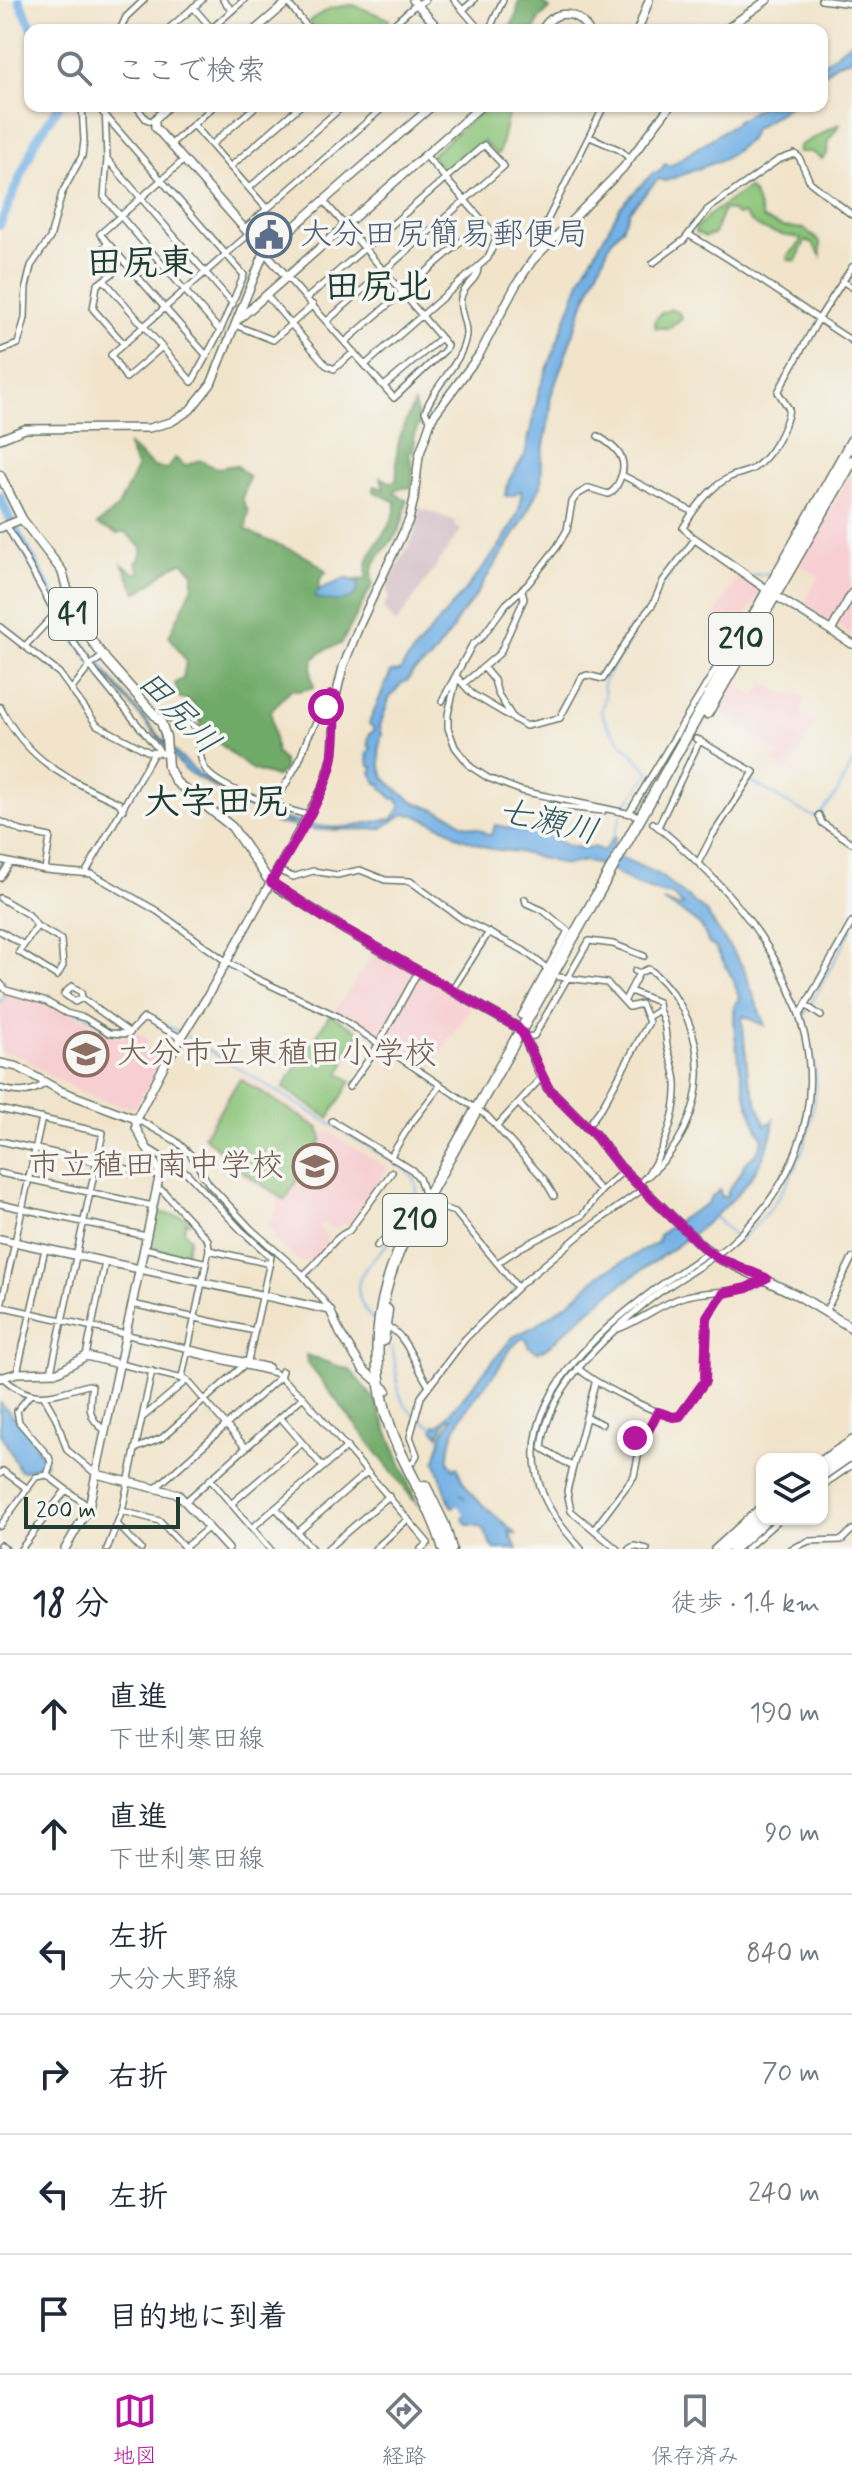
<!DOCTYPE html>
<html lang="ja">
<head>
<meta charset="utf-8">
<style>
  :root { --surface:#fff; --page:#f6f6f7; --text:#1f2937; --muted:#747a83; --line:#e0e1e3; --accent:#b5179e }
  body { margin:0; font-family:Mynerve,"Klee One",sans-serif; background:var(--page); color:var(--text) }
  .controls { position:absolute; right:24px; bottom:24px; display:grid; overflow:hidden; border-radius:16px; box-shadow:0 2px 6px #0004 }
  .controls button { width:72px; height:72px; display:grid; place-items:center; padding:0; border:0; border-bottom:2px solid var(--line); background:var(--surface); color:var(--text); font:40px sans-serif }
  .scale { position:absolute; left:24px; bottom:20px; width:156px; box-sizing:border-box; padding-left:8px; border:4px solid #1f3d34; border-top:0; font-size:22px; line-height:28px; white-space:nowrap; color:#1f3d34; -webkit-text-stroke:6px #f6f6f2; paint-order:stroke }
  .stop { position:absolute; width:24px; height:24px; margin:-18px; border:6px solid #b5179e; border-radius:50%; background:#fff }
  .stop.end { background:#b5179e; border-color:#fff; box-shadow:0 2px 8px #0008 }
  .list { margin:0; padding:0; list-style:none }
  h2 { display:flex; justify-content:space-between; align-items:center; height:104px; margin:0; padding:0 32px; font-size:34px }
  h2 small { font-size:26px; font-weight:400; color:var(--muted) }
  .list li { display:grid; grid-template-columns:52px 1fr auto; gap:24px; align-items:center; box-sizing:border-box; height:120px; padding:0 32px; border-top:2px solid var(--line) }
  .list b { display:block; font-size:30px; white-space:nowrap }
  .list p { margin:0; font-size:26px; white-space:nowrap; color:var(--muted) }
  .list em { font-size:26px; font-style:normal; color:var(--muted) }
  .icon { flex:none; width:44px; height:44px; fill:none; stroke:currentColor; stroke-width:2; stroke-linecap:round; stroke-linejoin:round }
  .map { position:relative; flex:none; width:852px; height:1549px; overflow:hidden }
  .search { position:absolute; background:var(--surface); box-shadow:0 2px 6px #0004; left:24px; right:24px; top:24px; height:88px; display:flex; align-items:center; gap:20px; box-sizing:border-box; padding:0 28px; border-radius:16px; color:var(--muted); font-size:30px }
  .sheet { height:824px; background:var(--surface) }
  nav { display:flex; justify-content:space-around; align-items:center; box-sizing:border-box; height:112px; border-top:2px solid var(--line); background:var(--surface); font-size:22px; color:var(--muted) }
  nav a { display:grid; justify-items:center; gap:4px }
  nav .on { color:var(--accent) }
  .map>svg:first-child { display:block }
  .built { fill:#f7cfd2 }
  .industrial { fill:#d2bdc6 }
  .green { fill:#8bc478; stroke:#558056; stroke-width:2 }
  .forest { fill:#70aa68; stroke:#48744e; stroke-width:2 }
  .water { fill:#73b1e6; stroke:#49778d; stroke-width:2 }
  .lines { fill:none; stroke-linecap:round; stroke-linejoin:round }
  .stream { stroke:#73b1e6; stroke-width:2 }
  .river { stroke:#73b1e6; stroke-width:9 }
  .street-casing { stroke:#687769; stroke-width:8 }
  .secondary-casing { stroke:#687769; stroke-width:10 }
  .primary-casing { stroke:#687769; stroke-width:11 }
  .highway-casing { stroke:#687769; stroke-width:13 }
  .street { stroke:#fff; stroke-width:5 }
  .secondary { stroke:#fff; stroke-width:7 }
  .primary { stroke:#fff; stroke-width:8 }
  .highway { stroke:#fff; stroke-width:10 }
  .route { stroke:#b5179e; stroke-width:10 }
  .labels { text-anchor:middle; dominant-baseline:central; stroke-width:7; stroke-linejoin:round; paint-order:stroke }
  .shield { fill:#f6f6f2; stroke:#60746d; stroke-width:2 }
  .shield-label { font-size:30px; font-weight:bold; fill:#1f3d34 }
  .service-label { font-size:32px; fill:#4e5e75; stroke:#f6f6f2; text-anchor:start }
  .education-label { font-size:32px; fill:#785e54; stroke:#f6f6f2; text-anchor:start }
  .water-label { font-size:34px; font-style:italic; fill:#345a60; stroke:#f6f6f2 }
  .quarter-label { font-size:36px; font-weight:bold; fill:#1f3d34; stroke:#f6f6f2 }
</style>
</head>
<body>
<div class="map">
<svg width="852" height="1549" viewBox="0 0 852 1549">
  <rect width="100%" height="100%" fill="#f6f6f2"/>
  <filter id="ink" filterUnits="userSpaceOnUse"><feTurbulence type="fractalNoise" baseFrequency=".0125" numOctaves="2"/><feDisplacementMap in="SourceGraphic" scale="16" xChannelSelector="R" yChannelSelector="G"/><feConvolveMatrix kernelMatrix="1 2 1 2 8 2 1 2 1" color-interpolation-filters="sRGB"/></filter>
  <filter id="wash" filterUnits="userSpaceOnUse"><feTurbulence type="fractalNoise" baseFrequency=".006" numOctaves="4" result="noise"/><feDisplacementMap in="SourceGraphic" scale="32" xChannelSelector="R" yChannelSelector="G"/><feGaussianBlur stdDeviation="1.8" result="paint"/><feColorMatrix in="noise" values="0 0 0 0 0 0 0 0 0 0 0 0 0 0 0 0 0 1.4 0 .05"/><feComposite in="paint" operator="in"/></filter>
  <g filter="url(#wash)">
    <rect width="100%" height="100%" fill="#f1e4cb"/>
    <path class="built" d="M852,472V637L845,633L842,628L802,606L819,577L800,565Z
      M738,575L760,592L735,637L712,621Z
      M738,670L744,671L736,685L755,696L765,683L780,692L806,697L801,712L816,723L788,771L774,763L779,754L717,708Z
      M377,950L472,1005L430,1070L334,1011Z
      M7,992L39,1000L88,1021L108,1035L124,1038L135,1032L148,1039L144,1047L164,1057L136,1106L128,1108L74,1090V1088L48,1075L23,1057L0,1050V1004Z
      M243,1076L322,1127L320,1131L325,1134L327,1131L388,1168L348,1224L334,1229L323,1222L319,1228L328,1238L317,1256L307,1262L302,1263L272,1239L275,1234L268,1227L278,1205L277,1197L249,1181L200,1134L239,1077Z"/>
    <path class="industrial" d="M420,508L456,521L454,525L461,530L396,624L383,608L389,598L387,584L414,536Z"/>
    <path class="green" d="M353,5L389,19V22L379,30H315L309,21L331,8Z
      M487,106H510L499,153L497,155L483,141L444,173L431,155Z
      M841,123L828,141L827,154L822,159L811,152H798L799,146Z
      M748,188L754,194L763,219L783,227L805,229L820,242L821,256L812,243L805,241L796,261L788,260L787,257L799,244L801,238C782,236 755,231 744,214L737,215L730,210L724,209L714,234L705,237L695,232V229L709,215Z
      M671,309L678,312L682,318L670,328H656L654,322L661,313Z
      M330,1014L360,1032L342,1062L345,1064L339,1073L351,1081L329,1118L283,1088Z
      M240,1079L318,1128L322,1139L285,1200L243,1172L204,1136Z
      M156,1212L184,1217L190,1223H185L184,1231L190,1238L185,1256L149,1247L147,1245Z"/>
    <path class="forest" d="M519,0H540L550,9L539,19L535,30H509L517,13Z
      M414,404L420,422L413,438L415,441L413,451L409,453L413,468L412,487L396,489L395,493L407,501C405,512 403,523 397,533C387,550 366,563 373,584L341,644C316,651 306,660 314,687L299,691L291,689L271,711L276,753L283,761L284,769L276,777L251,769L234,756L203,729L193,703L179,697L175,683L183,679L186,661L169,636L193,586V573L184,562C165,566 155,585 136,593L123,565L135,573H141L136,563L140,558L142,548L125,532L117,534L97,525L118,507L137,468L127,444L154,467L167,469L175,458L185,466L199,460L216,468L236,465L249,477L242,499L248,511L246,529C272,547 304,548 326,572L320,579L317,595L358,582L355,580L366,579C367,572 366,565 368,560C375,540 396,525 396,502L373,491L375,486L384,489L381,477L390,482L396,481C398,471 396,464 397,454C398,437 406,419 414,404Z
      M306,1355L350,1370L375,1400L418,1506L307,1362Z"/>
    <path class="water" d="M852,41V59L837,63L822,76V65Z
      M761,106H790L754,129L748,141L724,159L666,181L658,179L630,210L622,228L611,241L585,300L550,399L551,409L542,456L541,486C532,498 529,511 521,524C505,550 489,572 474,598C468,608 455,618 453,629L430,660L413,672L408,680L401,684L389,699L380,726L382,734L379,747L380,764L384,777L396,789L414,802L453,816L461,824L479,829L489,835L492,834L495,825L524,831L530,830L551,836L565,845L580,848L593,847L604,851L614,836L616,837L612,848L613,854L658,874L705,911L743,967L765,1026L744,1016L742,1018L748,1076L765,1125L772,1122L774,1117C770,1194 676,1244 622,1284C595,1304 571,1326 547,1348L538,1352L528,1346L527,1339L523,1338C509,1346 504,1361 495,1373C474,1400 447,1425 449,1462L454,1469L457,1467C467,1499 495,1513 517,1535L509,1532L517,1549H494C485,1536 486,1523 467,1525L463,1519L467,1509L463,1496L461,1494L460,1500L453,1507L451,1506L435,1461L442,1435L453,1417L447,1420L439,1435L433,1429L435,1425L439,1426L513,1337L535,1326L571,1301L599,1275L658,1242L659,1235L682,1218L708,1203L711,1197L720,1190L721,1197H726C728,1184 743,1177 744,1164L757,1153L763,1139C746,1112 731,1036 735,1004L740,1000L733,979L715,947L709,944L702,927L685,914L663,901L675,906H684L671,894L661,893L633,883L607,867L584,861L566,865L518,852L491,849L457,836L448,829L415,815L404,814L381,829L318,830L274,823L293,824L247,807L185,770L116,687L94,666L98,664L104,670C169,750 218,814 326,827C348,830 371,821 392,819L401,807L396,798L393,799L382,788L381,783L378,784L371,773L373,767L369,766L367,753L371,748L368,745L369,735L375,729L369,724L371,718L391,672L400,671C423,631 530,532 521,490L513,496H505L509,480L525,455L539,391L582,276L621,206L653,173L659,172L665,164L670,166Z
      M345,578L358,582C360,605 330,603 314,597C321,583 334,587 345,578Z
      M0,1403L26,1429L46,1464L23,1471L19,1469L0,1432Z"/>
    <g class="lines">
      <path class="stream" d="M690,549L697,546L742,576
        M752,575L771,574
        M664,584L672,573
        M751,782C769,790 803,815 817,817L834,798L852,764
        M623,809L650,773C633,752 612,738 601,712L605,695L603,683L632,637
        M663,824V828L671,835
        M614,836L621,815
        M10,989L46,997L72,1011L84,1014L114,1031
        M0,1002L6,993
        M148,1017L182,1033
        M128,1029L138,1020
        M187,1037L405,1169C425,1184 416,1200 406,1218C402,1225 398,1233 392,1239C368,1265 341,1283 372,1319
        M715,1217L739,1241C780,1205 804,1163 813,1109C814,1101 817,1093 816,1084C816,1061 807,1040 804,1017L852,928
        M392,1347C403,1391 387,1401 435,1428"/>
      <path class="river" d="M19,0L33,30
        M0,225L36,140L59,106
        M0,496L13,526L67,624L100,669
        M451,1491L472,1516"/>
    </g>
  </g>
  <g filter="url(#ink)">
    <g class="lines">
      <g class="street-casing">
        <path id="street" d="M223,0L232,10
          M454,0L480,30
          M821,0L852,4
          M287,2L310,30
          M193,7L212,29
          M463,10L474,0
          M395,23L401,30
          M120,30L126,17L144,0
          M167,30L202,0
          M210,30L244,0
          M387,30L413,7L425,0
          M489,30L503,0
          M105,106L107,159L104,197L220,331
          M136,106L146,119L154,122
          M103,113L244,275L220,331L192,382L104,280
          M193,124L267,209
          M590,137L620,150L630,159
          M170,145L214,106
          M211,145L256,106
          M107,159L233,304
          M184,160L100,234L207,356
          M230,167L300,106
          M249,188L343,106
          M707,210L778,160L795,154L799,157L810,182L852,215
          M244,229L385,106
          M689,235C746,267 797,306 852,341
          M108,243L97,254L113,273L97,285L93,309L124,344
          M540,252L537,247L539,237L604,106
          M653,263L684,240L707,211
          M287,277L394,398L445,350L447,345L324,201
          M842,281L852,287
          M266,295L326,365L334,369L354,352
          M307,298L484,145L504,166L327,321
          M235,325L273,340L313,305
          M345,342L484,222
          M162,347L126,378L111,355L248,235
          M0,351L18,344L25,318L26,287L31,266L50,238L62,193L82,156L84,141L82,106
          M365,365L488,258L497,237L425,155
          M384,386L441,338
          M431,421L425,412C434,384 462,365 466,335C467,322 458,310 461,298C463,285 479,280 478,267
          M622,475L693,512
          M7,526L64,629L97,675L162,754
          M0,627L59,673L97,725L149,752L161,753
          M25,646L51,618L71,607
          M484,668L494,680L498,694L513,718
          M456,676L472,694L526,726L560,718L582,677L587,675L603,679L640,620L653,604L663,581L695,539L683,528C693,510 711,486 730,477C738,473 747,473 754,468C771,457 786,428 789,409L778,392L818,320L852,267
          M456,681L448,714V728L455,747L471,767L488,778L522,791L636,815
          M463,684L500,653L524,599L522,589
          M71,690L90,666L103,656
          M442,701L472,645L482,637L506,604L528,584L557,547L567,530L572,502L577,495L589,488L608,494C615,491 617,486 620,479C630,458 614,446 598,436
          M0,707C29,762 65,778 119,803L123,810
          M171,719L190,724L197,728C200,741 198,759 206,770C220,790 285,809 308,815
          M696,739L754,772L712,836L698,863
          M274,805L299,761L308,737L331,696H336
          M547,805L603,811
          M629,813L721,660L729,659
          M819,815L822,823L852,843
          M0,821L21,831L50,837L45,870
          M658,827L700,740
          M0,860L45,870L92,874L157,911L227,962L251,976L337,1016L487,1116L544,1179L554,1196
          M277,870L293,877L313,871L337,875L360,870L385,880L410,881L462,919L523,950L553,973
          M86,872L154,753
          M0,878L10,863
          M0,898L29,915L37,926L61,940L63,966L57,976L19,952L37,926
          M0,931L24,945
          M639,973L648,969L653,972C716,1029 712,1121 648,1176
          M559,977L607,983L629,1007L641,1004L649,1022L602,1107L587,1127
          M0,983L6,990L47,1002L66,1013L85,1018L109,1033L128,1034L144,1018L181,1038
          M452,990L489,932
          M630,991L658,1002L659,1010L648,1017
          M82,998L75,1002L64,994L72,986L81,992L82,998L130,1033
          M625,1000L639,973L635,971
          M807,1006L821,1016
          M800,1015L852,922
          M521,1016L568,931L544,911L526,903L525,899
          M525,1037L534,1036L589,941L613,944L644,956
          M349,1087L374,1052L418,972
          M0,1088C15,1093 31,1094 44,1084
          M518,1103L601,1191
          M0,1109L103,1133L51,1372
          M137,1119L176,1141L191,1155L209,1184L251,1229L301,1273L330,1309
          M332,1121L412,1170L419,1178L425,1196
          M497,1126L541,1078
          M0,1141L159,1176
          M149,1149L186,1172L241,1230L271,1257L248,1361
          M391,1156L410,1125L440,1086
          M0,1173L153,1206
          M639,1184C661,1162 678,1114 676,1082C675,1069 670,1058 667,1046C665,1031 666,1024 659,1010
          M156,1188L163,1191L208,1240L209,1250L182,1377
          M0,1204L146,1236
          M431,1205L455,1212L517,1287
          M377,1246L390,1234L402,1214
          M144,1248L207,1263
          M209,1250L270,1264
          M497,1263L520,1248L582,1216L601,1191L623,1171
          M303,1275C320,1263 331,1238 349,1231L392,1172
          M132,1304L255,1331
          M0,1306L269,1367
          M0,1311L42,1118
          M826,1311L852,1258
          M387,1327C405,1332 417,1369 429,1386
          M618,1329C642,1320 661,1303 686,1296C715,1289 737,1296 765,1279
          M188,1352L275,1373L303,1397L428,1543L421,1549
          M86,1356L105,1262
          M120,1364L187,1380L246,1448
          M578,1368C592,1382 658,1416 678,1417L705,1381L707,1317L724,1293
          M17,1373L45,1249
          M1,1376C33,1406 50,1395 88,1385L92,1386C89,1405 87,1419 105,1430
          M595,1383L573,1467L542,1448C545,1411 567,1379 592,1353C613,1331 635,1310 660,1292C683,1276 709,1262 730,1244C790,1191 822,1118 805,1037C786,950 721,878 653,823
          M29,1396L17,1411L19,1422L49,1457L51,1463L47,1475
          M44,1397L56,1418L67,1450L96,1474
          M280,1417L323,1467
          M142,1418L187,1380
          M588,1418L602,1424
          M629,1436L643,1438
          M135,1449L162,1438L244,1365
          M821,1459L852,1439
          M413,1462L417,1455L410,1437L421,1397L465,1339L520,1285L586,1230L643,1189
          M573,1467L567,1491L571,1511L617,1549
          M0,1474L3,1471L28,1489
          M210,1479L270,1549
          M822,1486L852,1465
          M157,1487L280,1377L282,1371
          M186,1501L303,1397
          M231,1504L302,1443
          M276,1508L312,1549
          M122,1511L160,1521L186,1549
          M118,1525L141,1549
          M0,1526L36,1477L47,1475L89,1507
          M252,1528L347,1447
          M595,1528L634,1476L640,1447L658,1412
          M298,1532L367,1472
          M0,1545L6,1549
          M184,1548L209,1527
          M21,1549L65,1491
          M107,1549L122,1511L152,1371
          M327,1549L389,1496
          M375,1549L408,1519
          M581,1549C566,1532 551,1515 543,1494C500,1390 637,1300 709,1252
          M629,1549L634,1546L647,1549
          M714,1549L762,1505
          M746,1549L780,1519
          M791,1549L809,1541L842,1540L852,1530"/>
      </g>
      <g class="secondary-casing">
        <path id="secondary" d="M413,0L440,30
          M255,30L290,0
          M542,30C554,9 576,9 588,30
          M638,30L649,0
          M725,30L767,0
          M168,106L155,119V127L286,276
          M239,319L481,106
          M0,439L25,429L149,428L171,422L190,410L211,384L264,253L432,106
          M0,528L22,519
          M695,539L779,598L852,644
          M831,631L852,593
          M0,1063L18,1067L61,1091L136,1119L165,1064L207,997L324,786L333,756L336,696L343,667L360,624L409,520L414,499L419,456L432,418L479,355L516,285L532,261L623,168L670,106
          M0,1239L330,1310L340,1333L363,1369L387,1390
          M0,1378L17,1373L58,1372L86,1356L119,1364
          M96,1474L178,1494L228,1549
          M65,1549L89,1507L160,1173L136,1128V1119"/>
      </g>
      <g class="primary-casing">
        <path id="primary" d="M0,475L22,519L62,571L76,620L107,661L161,722L166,737L168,767L176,782L232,827L267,878L277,887L347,931L517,1027L525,1037L540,1074L548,1088L596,1136L620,1167L700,1244L718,1258L799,1296L852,1328"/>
      </g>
      <g class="highway-casing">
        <path id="highway" d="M707,713L852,461
          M385,1327L383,1340L387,1310
          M822,1465L852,1445
          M822,1475L852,1454
          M425,1486L444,1525L451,1549
          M444,1549C434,1514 414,1482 399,1449C365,1375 373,1297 411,1226L852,441
          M722,1549L762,1512
          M733,1549L766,1519"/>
      </g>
      <use href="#street" class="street"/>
      <use href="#secondary" class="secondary"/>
      <use href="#primary" class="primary"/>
      <use href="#highway" class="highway"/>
    </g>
  </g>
  <g class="lines" filter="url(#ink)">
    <path class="route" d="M326,707L331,695L336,696C334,718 337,742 331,765C323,798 289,851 271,882L325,918L517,1027L523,1034L548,1088L596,1136L620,1167L705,1249L718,1258L766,1278L747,1288L724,1293L712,1309L707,1317L705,1381L680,1416L673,1417L658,1412L644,1438H635"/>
  </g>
  <defs>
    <g id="civic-ring" transform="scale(2.3)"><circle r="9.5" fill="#f6f6f2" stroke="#5c6f8a" stroke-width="1.5"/><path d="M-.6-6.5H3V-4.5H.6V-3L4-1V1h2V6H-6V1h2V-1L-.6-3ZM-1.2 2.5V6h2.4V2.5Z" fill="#5c6f8a"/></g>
    <g id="school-ring" transform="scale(2.3)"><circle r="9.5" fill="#f6f6f2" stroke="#8d6e63" stroke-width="1.5"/><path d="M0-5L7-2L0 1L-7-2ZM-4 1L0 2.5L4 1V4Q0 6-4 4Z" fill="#8d6e63"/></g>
  </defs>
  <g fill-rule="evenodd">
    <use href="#civic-ring" x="269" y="235"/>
    <use href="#school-ring" x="86" y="1054"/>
    <use href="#school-ring" x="315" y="1166"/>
  </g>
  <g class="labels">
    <g class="shield">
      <rect x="49" y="588" width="48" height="52" rx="6"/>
      <rect x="709" y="613" width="64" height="52" rx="6"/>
      <rect x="383" y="1194" width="64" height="52" rx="6"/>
    </g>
    <g class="shield-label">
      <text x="73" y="614">41</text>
      <text x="741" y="639">210</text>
      <text x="415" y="1220">210</text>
    </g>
    <g class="service-label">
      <text x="300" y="235">大分田尻簡易郵便局</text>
    </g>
    <g class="education-label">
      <text x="117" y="1054">大分市立東稙田小学校</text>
      <text x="284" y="1166" text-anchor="end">市立稙田南中学校</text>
    </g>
    <g class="water-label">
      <text transform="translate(178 713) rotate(46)">田尻川</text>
      <text transform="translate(548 822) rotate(14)">七瀬川</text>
    </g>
    <g class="quarter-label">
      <text x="140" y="264">田尻東</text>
      <text x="378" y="288">田尻北</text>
      <text x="216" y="803">大字田尻</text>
    </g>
  </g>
</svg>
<div class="controls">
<button><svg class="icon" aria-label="layers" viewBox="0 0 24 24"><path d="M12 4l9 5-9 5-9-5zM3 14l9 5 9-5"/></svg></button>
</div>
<div class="scale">200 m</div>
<div class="stop" style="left:326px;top:707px"></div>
<div class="stop end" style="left:635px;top:1438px"></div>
<div class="search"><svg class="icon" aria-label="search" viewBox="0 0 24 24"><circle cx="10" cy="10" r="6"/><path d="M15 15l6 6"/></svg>ここで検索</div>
</div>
<section class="sheet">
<h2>18 分<small>徒歩 · 1.4 km</small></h2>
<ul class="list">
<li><svg class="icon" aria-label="ahead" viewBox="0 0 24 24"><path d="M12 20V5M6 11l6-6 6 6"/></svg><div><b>直進</b><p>下世利寒田線</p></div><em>190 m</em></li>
<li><svg class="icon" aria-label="ahead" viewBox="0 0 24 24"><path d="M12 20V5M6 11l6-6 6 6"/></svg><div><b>直進</b><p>下世利寒田線</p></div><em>90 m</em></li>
<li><svg class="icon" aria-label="left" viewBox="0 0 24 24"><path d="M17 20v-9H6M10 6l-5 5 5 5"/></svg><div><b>左折</b><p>大分大野線</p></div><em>840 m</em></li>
<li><svg class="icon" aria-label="right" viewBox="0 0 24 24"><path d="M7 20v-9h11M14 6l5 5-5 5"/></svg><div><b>右折</b></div><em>70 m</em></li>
<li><svg class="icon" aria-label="left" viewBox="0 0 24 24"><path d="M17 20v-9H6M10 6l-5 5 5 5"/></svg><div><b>左折</b></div><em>240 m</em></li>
<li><svg class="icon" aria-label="arrive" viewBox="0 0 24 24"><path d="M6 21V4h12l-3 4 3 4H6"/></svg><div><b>目的地に到着</b></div></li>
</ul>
</section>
<nav>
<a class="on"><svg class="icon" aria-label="map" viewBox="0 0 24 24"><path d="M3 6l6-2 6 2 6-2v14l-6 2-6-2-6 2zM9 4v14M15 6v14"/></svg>地図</a>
<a><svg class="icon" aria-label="directions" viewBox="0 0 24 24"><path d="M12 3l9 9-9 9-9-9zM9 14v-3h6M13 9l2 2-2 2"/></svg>経路</a>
<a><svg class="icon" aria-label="saved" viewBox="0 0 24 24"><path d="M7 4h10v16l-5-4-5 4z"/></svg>保存済み</a>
</nav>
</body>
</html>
